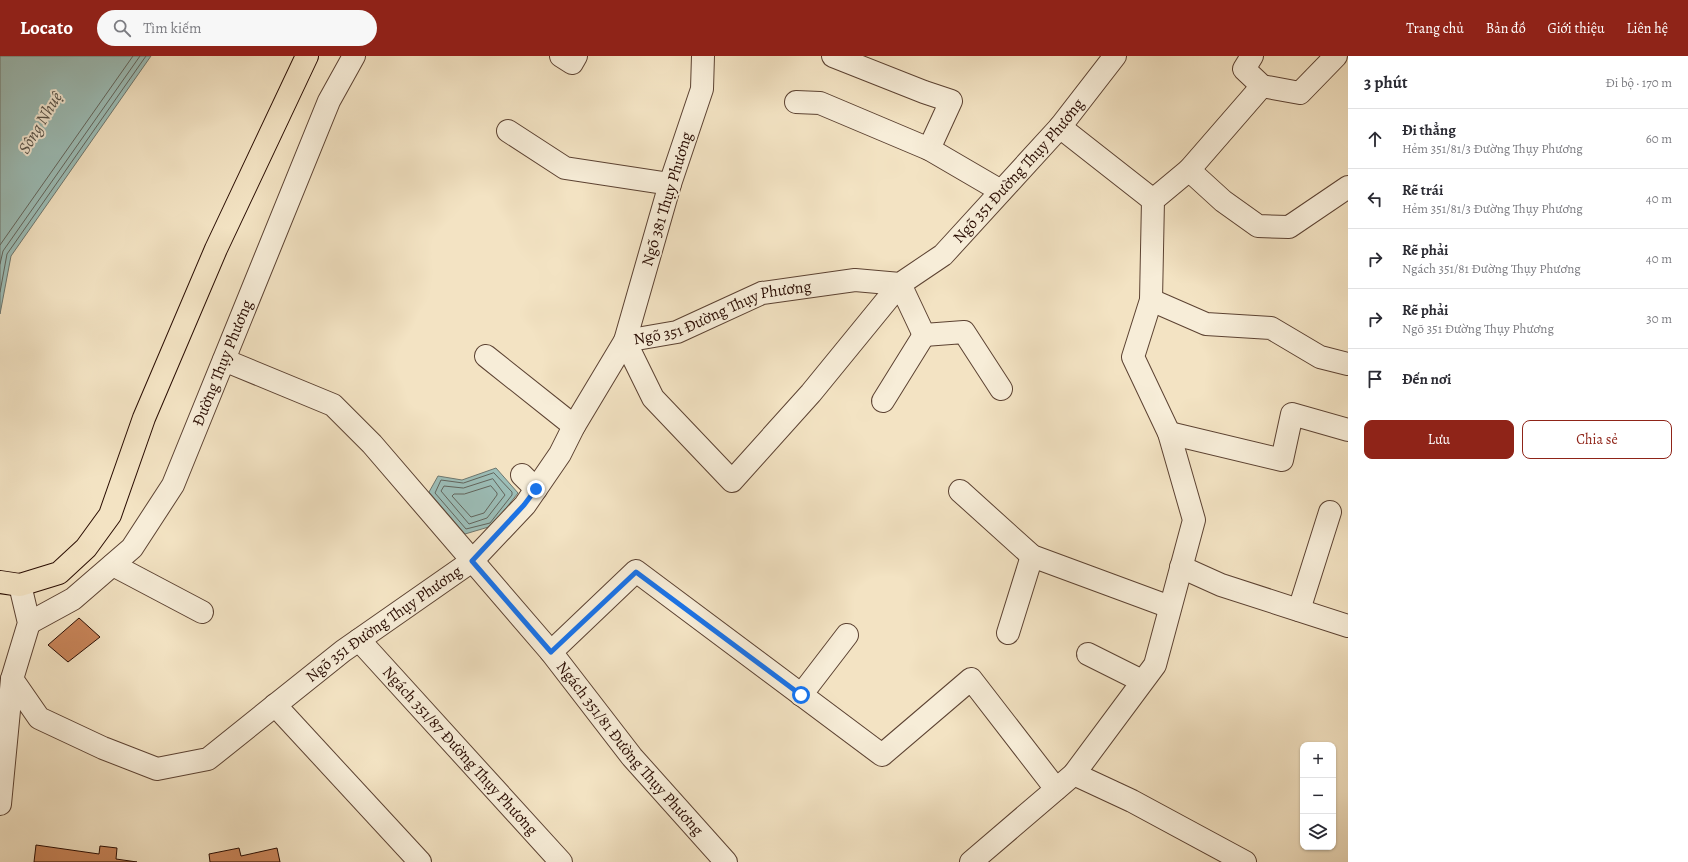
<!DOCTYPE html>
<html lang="vi">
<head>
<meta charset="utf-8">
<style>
  :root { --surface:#fff; --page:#f7f7f7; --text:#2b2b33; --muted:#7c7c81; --line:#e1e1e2; --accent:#8f2418 }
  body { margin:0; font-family:Alegreya,serif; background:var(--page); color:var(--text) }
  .controls { position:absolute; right:12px; bottom:12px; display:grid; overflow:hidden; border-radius:8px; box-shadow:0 1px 3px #0004 }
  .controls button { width:36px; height:36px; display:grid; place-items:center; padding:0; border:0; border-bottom:1px solid var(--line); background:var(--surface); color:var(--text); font:20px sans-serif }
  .stop { position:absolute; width:12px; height:12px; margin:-9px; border:3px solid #1a73e8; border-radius:50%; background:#fff }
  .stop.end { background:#1a73e8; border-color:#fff; box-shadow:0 1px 4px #0008 }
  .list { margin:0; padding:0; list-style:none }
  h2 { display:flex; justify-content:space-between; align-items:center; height:52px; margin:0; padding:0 16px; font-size:17px }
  h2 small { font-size:13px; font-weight:400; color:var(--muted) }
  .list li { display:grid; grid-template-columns:26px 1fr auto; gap:12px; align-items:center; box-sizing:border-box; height:60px; padding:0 16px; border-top:1px solid var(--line) }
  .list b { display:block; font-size:15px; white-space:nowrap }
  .list p { margin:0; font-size:13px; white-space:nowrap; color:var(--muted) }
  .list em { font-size:13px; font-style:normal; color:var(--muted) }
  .actions { display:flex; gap:8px; padding:12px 16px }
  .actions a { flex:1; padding:9px 0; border:1px solid var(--accent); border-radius:8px; text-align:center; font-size:14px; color:var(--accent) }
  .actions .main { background:var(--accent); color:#fff }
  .icon { flex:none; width:22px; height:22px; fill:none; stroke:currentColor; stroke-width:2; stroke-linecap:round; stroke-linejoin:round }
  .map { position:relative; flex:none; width:1348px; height:806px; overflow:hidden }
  header { display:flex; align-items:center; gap:24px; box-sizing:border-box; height:56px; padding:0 20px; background:var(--accent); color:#fff }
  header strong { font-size:19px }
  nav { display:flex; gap:22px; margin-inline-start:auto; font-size:14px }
  .search { width:280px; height:36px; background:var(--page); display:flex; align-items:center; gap:10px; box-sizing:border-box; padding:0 14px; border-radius:22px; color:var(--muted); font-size:15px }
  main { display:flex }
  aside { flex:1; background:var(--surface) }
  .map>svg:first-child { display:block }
  .water { fill:#9cbeb8; stroke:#6e776f }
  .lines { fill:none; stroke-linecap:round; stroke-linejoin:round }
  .shore { stroke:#62655d; stroke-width:1 }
  .building { fill:#c9855a; stroke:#290c02 }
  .minor-casing { stroke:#5c4232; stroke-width:24 }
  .major-casing { stroke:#290c02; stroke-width:24 }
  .minor { stroke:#f7edd8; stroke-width:22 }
  .major { stroke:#f3e3c3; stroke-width:22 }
  .route { stroke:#1a73e8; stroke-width:5 }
  .labels { text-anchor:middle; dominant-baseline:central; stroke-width:4; stroke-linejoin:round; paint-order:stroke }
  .street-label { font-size:16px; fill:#290c02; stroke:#f7edd8 }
  .water-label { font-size:17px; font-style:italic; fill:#57534b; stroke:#f7edd8 }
</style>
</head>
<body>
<header>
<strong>Locato</strong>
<div class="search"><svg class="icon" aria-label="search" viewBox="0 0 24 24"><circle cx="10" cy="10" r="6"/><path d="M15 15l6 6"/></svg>Tìm kiếm</div>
<nav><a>Trang chủ</a><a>Bản đồ</a><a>Giới thiệu</a><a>Liên hệ</a></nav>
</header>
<main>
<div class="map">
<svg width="1348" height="806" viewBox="0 0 1348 806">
  <rect width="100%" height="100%" fill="#f3e3c3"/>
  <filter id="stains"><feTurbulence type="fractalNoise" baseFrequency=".005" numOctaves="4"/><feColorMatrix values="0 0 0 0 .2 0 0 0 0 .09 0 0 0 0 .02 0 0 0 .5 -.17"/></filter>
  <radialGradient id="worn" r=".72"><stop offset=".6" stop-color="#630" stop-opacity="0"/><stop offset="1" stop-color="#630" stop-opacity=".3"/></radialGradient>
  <path class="water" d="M0,0H151L11,200L0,258Z
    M496,412L518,437L492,470L465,478L429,436L438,420L462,424Z"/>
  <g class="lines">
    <path class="shore" d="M0,189L133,0
      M0,208L3,195L140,0
      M0,236L7,198L146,0
      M494,417L512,436V439L490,467L466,473L435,437L441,424L463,427Z
      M493,423L505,439L487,462L469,468L441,435L444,430L463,432Z
      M491,430L497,437V439L484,457L471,461L452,440L454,438H464Z"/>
  </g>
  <path class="building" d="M79,562L100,581L68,606L48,589Z
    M36,789L99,798L100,790L117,792L116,803L137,806H34Z
    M239,792L241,800L277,792L280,806H210L209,798Z"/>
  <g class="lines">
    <g class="minor-casing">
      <g id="minor">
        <path d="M561,0L572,7L576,0"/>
        <path d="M703,0L702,33L670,128L625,285L653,342L732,425L811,337L900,228L924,279L964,276L1001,333"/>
        <path d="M833,0L924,36L951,45L929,93"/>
        <path d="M1252,0L1244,13L1262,30L1300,37L1336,0"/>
        <path d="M796,46L820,47L929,93L1001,135"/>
        <path d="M1060,71L1153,144"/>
        <path d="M508,75L565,112L670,128"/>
        <path d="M1189,114L1223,145L1258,170L1289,171L1348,131"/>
        <path d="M1151,244L1206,268L1271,272L1320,301L1348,308"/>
        <path d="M486,300L574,370"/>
        <path id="s1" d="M224,304L333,349L372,388L551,596L632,701L726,806"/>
        <path d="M883,345L924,279"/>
        <path d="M1169,377L1282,404L1292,358L1348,374"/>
        <path d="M522,419L536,433"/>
        <path d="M960,435L1032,500L1170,551"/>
        <path d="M113,509L202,556"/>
        <path d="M1181,511L1221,529L1348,570"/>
        <path d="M1299,554L1330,456"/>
        <path id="s2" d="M29,567L73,543L132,492L173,429L329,45L354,0"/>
        <path d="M1008,577L1032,500"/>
        <path id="s3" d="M359,584L561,806"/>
        <path d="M551,596L636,515L882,699L971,623L1056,733"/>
        <path d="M1088,598L1142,625"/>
        <path id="s4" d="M12,623L39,662L103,692L157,713L208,703L343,595L472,505L525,449L536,433L560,398L574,370L625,285L677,276L762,237L855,224L900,228L943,199L1060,71L1115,0"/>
        <path d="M801,639L847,579"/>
        <path d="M275,649L420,806"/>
        <path d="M1074,718L1132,745L1245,806"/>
        <path d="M0,748L12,623L29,567L20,529"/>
        <path d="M971,806L1074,718L1155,609L1194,464L1169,377L1133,301L1151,244L1153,144L1189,114L1262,30"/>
      </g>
    </g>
    <g class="major-casing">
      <path id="major" d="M0,526L20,529L59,517L86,492L110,459L144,362L216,193L307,0"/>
    </g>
    <use href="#minor" class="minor"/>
    <use href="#major" class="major"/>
  </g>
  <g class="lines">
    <path class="route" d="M536,433L524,449L472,505L551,596L636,516L801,639"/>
  </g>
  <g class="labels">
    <g class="street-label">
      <text stroke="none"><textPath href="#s4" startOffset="1278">Ngõ 351 Đường Thụy Phương</textPath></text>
      <text transform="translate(667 143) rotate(-73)">Ngõ 381 Thụy Phương</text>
      <text stroke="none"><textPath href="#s4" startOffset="930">Ngõ 351 Đường Thụy Phương</textPath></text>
      <text stroke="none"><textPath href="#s2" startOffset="335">Đường Thụy Phương</textPath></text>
      <text stroke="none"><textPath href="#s4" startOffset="450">Ngõ 351 Đường Thụy Phương</textPath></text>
      <text stroke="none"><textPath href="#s1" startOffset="572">Ngách 351/81 Đường Thụy Phương</textPath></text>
      <text stroke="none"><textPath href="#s3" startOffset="150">Ngách 351/87 Đường Thụy Phương</textPath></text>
    </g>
    <g class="water-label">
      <text transform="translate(40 67) rotate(-59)">Sông Nhuệ</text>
    </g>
  </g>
  <rect width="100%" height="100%" filter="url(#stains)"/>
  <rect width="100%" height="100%" fill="url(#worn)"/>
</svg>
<div class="controls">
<button>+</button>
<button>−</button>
<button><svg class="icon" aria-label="layers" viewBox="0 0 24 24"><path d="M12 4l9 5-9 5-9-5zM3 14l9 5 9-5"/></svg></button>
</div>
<div class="stop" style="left:801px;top:639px"></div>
<div class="stop end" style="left:536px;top:433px"></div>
</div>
<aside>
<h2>3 phút<small>Đi bộ · 170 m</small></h2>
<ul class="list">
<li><svg class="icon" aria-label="ahead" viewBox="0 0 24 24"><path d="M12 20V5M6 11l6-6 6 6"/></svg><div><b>Đi thẳng</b><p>Hẻm 351/81/3 Đường Thụy Phương</p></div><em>60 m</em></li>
<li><svg class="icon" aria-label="left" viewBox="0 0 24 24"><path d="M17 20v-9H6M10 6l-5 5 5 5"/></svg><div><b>Rẽ trái</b><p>Hẻm 351/81/3 Đường Thụy Phương</p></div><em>40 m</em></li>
<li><svg class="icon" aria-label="right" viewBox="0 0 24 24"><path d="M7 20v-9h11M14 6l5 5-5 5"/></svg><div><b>Rẽ phải</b><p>Ngách 351/81 Đường Thụy Phương</p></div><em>40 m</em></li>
<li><svg class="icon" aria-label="right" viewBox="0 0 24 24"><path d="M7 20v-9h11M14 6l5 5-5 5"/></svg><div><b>Rẽ phải</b><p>Ngõ 351 Đường Thụy Phương</p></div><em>30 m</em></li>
<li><svg class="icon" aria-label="arrive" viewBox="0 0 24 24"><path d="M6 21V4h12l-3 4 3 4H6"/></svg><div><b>Đến nơi</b></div></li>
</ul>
<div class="actions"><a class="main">Lưu</a><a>Chia sẻ</a></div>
</aside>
</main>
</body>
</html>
